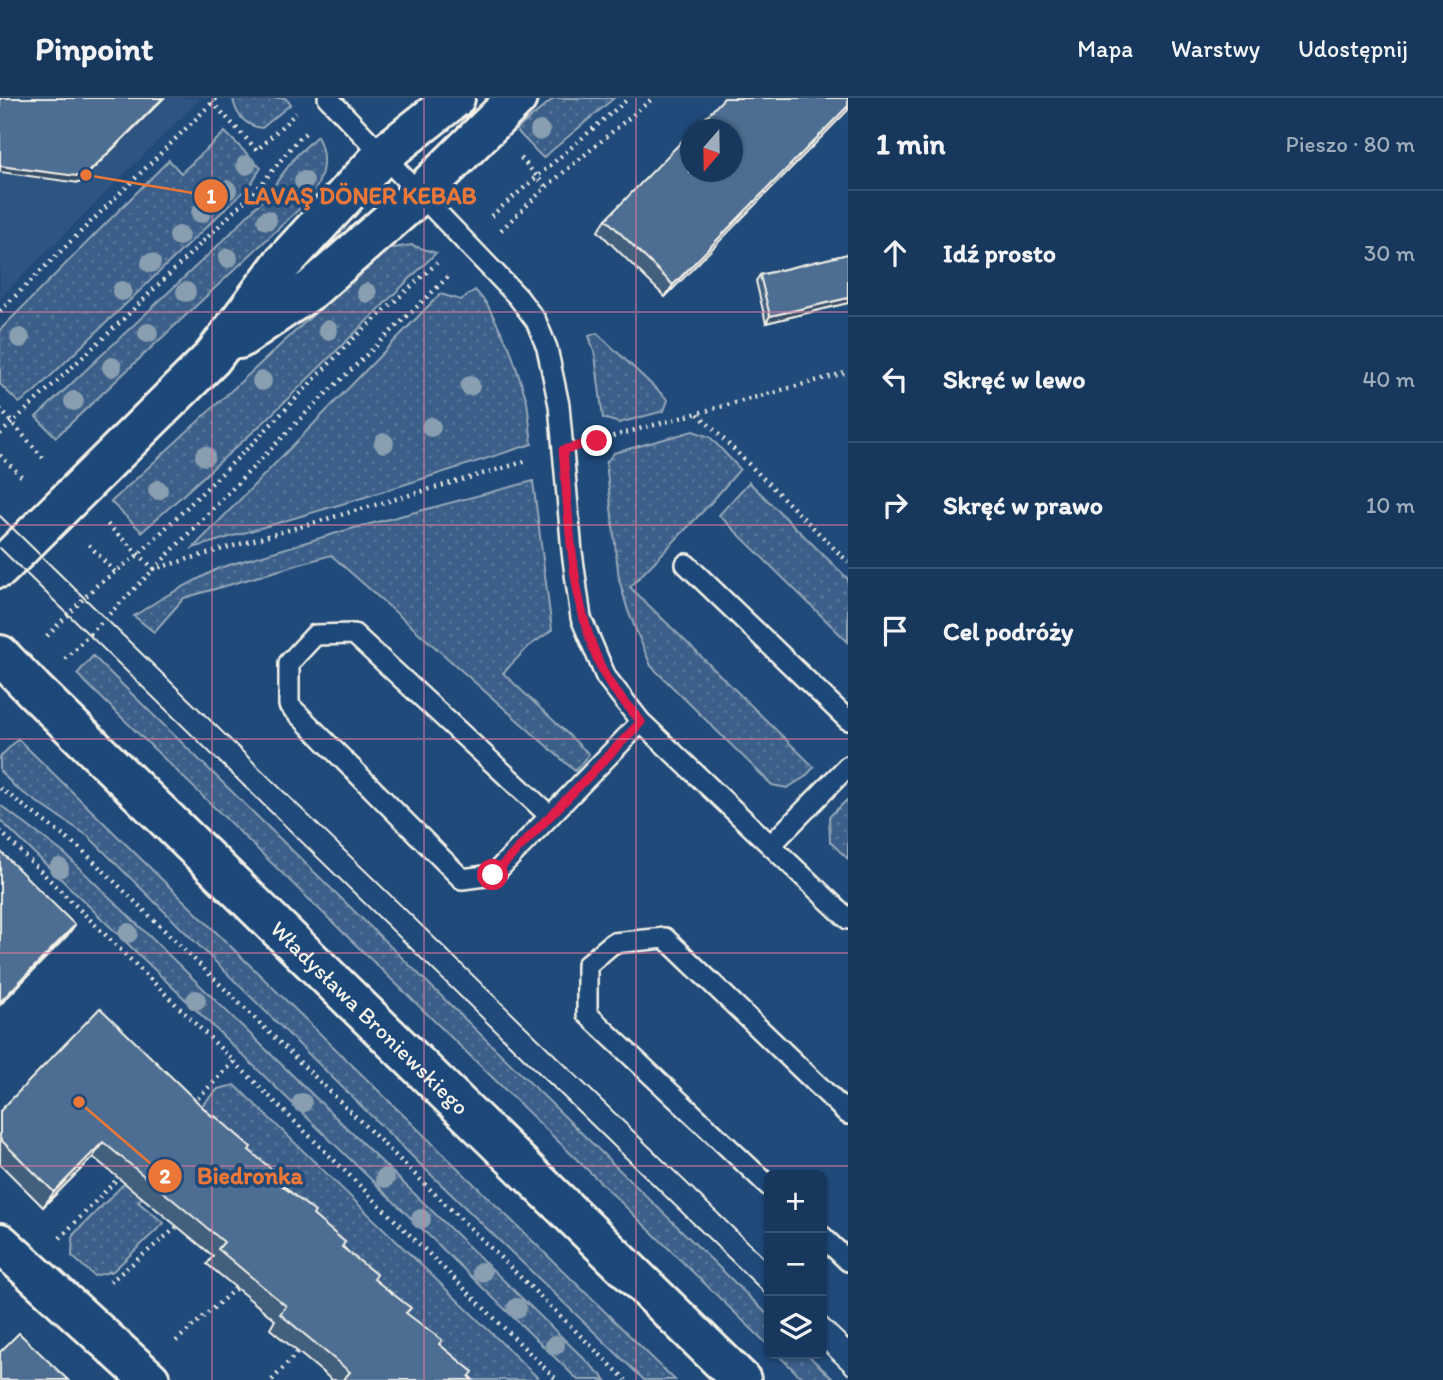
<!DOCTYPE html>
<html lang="pl">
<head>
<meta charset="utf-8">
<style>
  :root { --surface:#17385c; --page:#203f62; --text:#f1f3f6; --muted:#9eacbb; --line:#365272 }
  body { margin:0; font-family:Itim,sans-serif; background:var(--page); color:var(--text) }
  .controls { position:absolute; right:21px; bottom:21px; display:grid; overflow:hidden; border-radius:10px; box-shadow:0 2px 5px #0004 }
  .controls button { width:63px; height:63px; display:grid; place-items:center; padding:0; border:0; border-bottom:2px solid var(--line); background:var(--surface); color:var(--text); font:35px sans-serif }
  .compass { position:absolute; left:680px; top:21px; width:63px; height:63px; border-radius:50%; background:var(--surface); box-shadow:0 2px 5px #0004; rotate:200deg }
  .stop { position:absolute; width:21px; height:21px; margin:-16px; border:5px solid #e11d48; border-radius:50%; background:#fff }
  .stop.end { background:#e11d48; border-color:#fff; box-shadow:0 2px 7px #0008 }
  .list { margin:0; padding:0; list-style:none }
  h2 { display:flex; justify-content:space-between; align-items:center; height:91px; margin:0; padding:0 28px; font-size:30px }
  h2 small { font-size:23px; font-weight:400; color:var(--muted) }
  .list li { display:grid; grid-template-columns:46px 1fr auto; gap:21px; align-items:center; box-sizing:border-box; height:126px; padding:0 28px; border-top:2px solid var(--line) }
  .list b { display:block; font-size:26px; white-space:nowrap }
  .list em { font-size:23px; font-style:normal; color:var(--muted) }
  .icon { flex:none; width:38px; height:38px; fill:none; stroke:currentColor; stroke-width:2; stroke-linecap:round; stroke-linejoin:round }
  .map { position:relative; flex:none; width:848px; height:1282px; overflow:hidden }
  header { display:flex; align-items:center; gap:42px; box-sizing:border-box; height:98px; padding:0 35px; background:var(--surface); border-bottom:2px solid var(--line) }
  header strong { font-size:33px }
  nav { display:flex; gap:38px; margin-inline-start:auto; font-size:24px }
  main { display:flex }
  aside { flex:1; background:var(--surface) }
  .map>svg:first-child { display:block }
  .built { fill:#2d5581 }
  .grass { fill:url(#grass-dots); stroke:#97a8b8; stroke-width:2 }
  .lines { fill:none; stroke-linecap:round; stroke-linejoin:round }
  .service-casing { stroke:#f4f1e8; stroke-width:24 }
  .minor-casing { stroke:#f4f1e8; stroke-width:44 }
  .tertiary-casing { stroke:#f4f1e8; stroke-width:44 }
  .secondary-casing { stroke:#f4f1e8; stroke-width:44 }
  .path { stroke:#f4f1e8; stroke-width:4.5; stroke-dasharray:2 5; stroke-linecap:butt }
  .service { stroke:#1f4a7a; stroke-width:19 }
  .minor { stroke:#1f4a7a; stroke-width:38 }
  .tertiary { stroke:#1f4a7a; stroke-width:38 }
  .secondary { stroke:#1f4a7a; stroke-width:38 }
  .tram { stroke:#f4f1e8; stroke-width:2 }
  .tree { fill:#8a9eb1 }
  .wall { fill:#425f7e; stroke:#f4f1e8; stroke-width:2 }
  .shaded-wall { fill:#364d66; stroke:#f4f1e8; stroke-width:2 }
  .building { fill:#4d6e92; stroke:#f4f1e8; stroke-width:2 }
  .route { stroke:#e11d48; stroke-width:9 }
  .grid { fill:none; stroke:#d87a9a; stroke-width:2; stroke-opacity:0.55 }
  .labels { text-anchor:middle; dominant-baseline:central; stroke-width:7; stroke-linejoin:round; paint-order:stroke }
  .street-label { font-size:23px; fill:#f4f1e8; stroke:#1f4a7a }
  .leader { fill:none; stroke:#ea7738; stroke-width:2.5 }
  .callout-dot { fill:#ea7738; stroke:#1f4a7a; stroke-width:2.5 }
  .mark-label { font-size:21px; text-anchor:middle; font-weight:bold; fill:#fff }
  .callout-label { font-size:24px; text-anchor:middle; font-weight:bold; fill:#ea7738; stroke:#1f4a7a; stroke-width:7; stroke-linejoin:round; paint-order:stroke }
</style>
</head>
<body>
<header>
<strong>Pinpoint</strong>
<nav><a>Mapa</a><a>Warstwy</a><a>Udostępnij</a></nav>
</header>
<main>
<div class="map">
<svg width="848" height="1282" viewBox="0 0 848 1282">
  <defs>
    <pattern id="grass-dots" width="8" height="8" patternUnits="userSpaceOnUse" patternTransform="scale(1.75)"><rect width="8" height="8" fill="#3a5f88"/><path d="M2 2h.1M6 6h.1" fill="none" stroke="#577699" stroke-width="1.8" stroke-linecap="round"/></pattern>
  </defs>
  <rect width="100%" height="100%" fill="#1f4a7a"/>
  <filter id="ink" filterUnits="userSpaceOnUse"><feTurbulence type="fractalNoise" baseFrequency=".0143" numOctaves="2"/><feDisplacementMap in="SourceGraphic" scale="14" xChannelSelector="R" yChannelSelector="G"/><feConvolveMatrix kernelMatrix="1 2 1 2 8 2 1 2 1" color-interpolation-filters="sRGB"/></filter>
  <g filter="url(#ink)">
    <path class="built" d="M0,0H201L0,200Z"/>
    <path class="grass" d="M233,0H285L291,6L262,30C245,28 235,16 233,0Z
      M554,0H614L543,60L516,32Z
      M225,34L261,70L250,87L33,295L19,305L0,286V232L169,62L181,75Z
      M317,38C328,60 323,78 312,99L56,339L36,319L227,139L266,98L296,58Z
      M411,147L436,155L266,322L142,434L111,404L383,152Z
      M475,192L487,206L510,251L527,303L532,346L362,400L193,450L440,196L461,202Z
      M597,235L668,302L664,313L619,325L603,320L595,257L589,238Z
      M693,333L710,339L740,371L709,407L630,489L814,669L805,679L787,690L772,687L651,568L628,513L619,481L606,365L614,355Z
      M533,383L552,532L528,549L503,575L589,656L575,673L331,457L184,500L154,534L134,518L162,500L219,470L347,432Z
      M749,384L848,481V544L719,417Z
      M93,558L769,1218V1248L77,576Z
      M18,641L675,1282H644L421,1067L88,738L16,690L0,673V659Z
      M847,702L848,703V761L830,744L829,719Z
      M0,707L65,756L606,1282H578L0,722Z
      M235,987L540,1282H463L206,1024L138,1104L164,1125L113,1173L94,1178L72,1158L73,1137L218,991Z
      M777,1256H807L834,1282H804Z"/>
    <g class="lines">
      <g class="service-casing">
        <path id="service" d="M328,0L518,199L536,223L547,250L559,307L572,454L581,520L606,579L641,624L848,821
          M686,466L848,622
          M550,718L354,536L315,537L289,565V607L462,781L493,777L641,624
          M771,747L848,668
          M769,1088L587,916V867L613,845L665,840L848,1016
          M822,1138L848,1163"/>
      </g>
      <g class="minor-casing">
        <path id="minor" d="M0,1145L150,1282"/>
      </g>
      <g class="tertiary-casing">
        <path id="tertiary" d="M239,241L312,191L420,96L517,0
          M0,470L212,260L282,166L383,57L455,0"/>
      </g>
      <g class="secondary-casing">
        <g id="secondary">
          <path id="s1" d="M0,557L35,593L741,1282"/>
        </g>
      </g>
      <path class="path" d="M212,4L257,52L296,15
        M521,60L546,89
        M491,118L629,0
        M501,132L546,89L653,0
        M448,179L308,313L154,471L527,363
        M0,213L217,0
        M0,311L45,362
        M698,316L848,464
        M0,336L114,230L260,88L297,42L308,33
        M599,342L848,274
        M0,357L24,381
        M89,447L115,474
        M47,538L96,488L138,457L257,341L353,241L437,165
        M65,561L154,471L107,426
        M0,690L82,752L626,1282
        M0,733L557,1282
        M193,1005L234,964
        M60,1140L122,1076
        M110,1184L177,1129
        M176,1243L236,1190
        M272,1282L298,1254"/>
      <use href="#service" class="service"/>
      <use href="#minor" class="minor"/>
      <use href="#tertiary" class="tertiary"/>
      <use href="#secondary" class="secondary"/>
      <path class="tram" d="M0,418L769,1165
        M0,450L769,1199
        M822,1216L848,1241
        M822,1251L848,1276"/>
    </g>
    <g class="tree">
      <circle cx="540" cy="33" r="10"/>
      <circle cx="246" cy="67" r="10"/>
      <circle cx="304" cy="83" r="10"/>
      <circle cx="227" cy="92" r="10"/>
      <circle cx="201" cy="115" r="10"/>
      <circle cx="267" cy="122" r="10"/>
      <circle cx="179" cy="138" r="10"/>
      <circle cx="228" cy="160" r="10"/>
      <circle cx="151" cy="165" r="10"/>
      <circle cx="122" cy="193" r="10"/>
      <circle cx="186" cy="194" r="10"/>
      <circle cx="367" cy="195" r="10"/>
      <circle cx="328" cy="232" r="10"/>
      <circle cx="148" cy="235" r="10"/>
      <circle cx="20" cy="240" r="10"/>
      <circle cx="112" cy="269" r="10"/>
      <circle cx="262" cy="283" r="10"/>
      <circle cx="470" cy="288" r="10"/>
      <circle cx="74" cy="303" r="10"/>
      <circle cx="431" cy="329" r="10"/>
      <circle cx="384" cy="345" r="10"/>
      <circle cx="205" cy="358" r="10"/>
      <circle cx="158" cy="392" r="10"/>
      <circle cx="59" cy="770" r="10"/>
      <circle cx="128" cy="835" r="10"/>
      <circle cx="196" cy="902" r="10"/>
      <circle cx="302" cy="1005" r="10"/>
      <circle cx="385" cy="1080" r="10"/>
      <circle cx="421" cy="1121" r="10"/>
      <circle cx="482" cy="1174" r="10"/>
      <circle cx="517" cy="1210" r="10"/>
      <circle cx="555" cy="1247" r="10"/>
    </g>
    <path class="wall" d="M848,0L665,199L598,133L606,121Z
      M848,156V205L766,225L756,183L760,177Z
      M0,1013L214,1020L249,1052L313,1117L407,1216L439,1246L473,1282H332L270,1231L275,1222L207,1166L213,1158L93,1059L43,1109L0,1066Z"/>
    <path class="shaded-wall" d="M163,0H164L79,85L0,74V68Z
      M848,8V12L665,199L673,187Z
      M848,200V205L766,225L770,218Z
      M75,827L67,838L0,907V904Z
      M103,1044L93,1059L43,1109L54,1094Z"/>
    <path class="building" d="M0,0H163L84,79L0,68Z
      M724,0H848V8L673,187L606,121L690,35V74H732V32H694Z
      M848,156V200L770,218L760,177Z
      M0,753L75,827L0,904Z
      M100,910L214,1020L215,1018L251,1049L249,1052L283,1081L280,1086L315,1114L313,1117L345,1144L342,1149L377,1177L374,1181L411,1210L406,1215L442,1242L439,1246L473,1274L469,1279L473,1282H345L344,1281L350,1274L280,1216L286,1208L218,1151L224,1144L103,1044L54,1094L0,1041V1013Z
      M19,1235L68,1282H0V1254Z"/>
  </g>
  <g class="lines" filter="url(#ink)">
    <path class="route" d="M493,777L641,624C630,609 613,594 605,577C570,508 570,428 563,352L597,343"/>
  </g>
  <path class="grid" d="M212,0V1282M424,0V1282M636,0V1282M0,214H848M0,427H848M0,641H848M0,855H848M0,1068H848"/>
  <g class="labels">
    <g class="street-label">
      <text stroke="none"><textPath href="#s1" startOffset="518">Władysława Broniewskiego</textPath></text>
    </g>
  </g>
  <path class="leader" d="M86 77L211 98M79 1004L165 1078"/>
  <g class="callout-dot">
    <circle cx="86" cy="77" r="7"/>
    <circle cx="79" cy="1004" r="7"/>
    <circle cx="211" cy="98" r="18"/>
    <circle cx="165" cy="1078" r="18"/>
  </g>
  <g class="mark-label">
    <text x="211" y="105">1</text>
    <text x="165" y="1085">2</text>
  </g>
  <g class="callout-label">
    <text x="360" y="106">LAVAŞ DÖNER KEBAB</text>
    <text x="250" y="1086">Biedronka</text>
  </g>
</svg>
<div class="controls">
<button>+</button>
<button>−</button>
<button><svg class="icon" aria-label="layers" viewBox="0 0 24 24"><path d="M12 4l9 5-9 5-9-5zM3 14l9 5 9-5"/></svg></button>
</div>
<svg class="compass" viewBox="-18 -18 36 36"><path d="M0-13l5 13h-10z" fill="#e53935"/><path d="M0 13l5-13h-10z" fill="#9eacbb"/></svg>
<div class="stop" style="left:493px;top:777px"></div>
<div class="stop end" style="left:597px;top:343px"></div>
</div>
<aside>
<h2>1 min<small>Pieszo · 80 m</small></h2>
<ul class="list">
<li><svg class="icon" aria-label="ahead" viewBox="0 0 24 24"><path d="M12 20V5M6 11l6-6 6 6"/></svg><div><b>Idź prosto</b></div><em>30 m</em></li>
<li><svg class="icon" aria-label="left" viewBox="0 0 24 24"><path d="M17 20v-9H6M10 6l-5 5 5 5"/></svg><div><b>Skręć w lewo</b></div><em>40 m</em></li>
<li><svg class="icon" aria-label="right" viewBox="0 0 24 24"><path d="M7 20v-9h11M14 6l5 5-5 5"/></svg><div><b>Skręć w prawo</b></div><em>10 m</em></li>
<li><svg class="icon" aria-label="arrive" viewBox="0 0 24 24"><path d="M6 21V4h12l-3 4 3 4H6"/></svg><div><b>Cel podróży</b></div></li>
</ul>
</aside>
</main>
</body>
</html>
